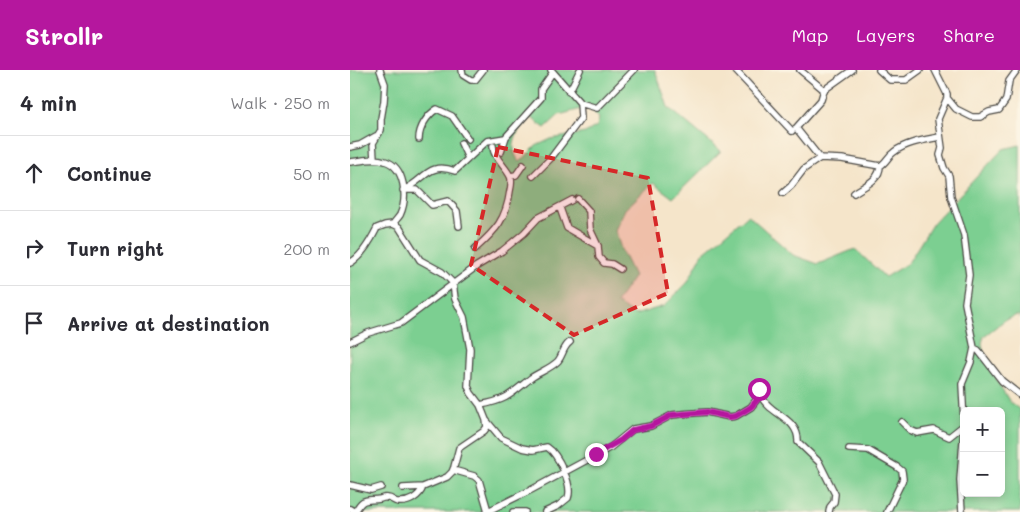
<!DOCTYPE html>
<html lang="en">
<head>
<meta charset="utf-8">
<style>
  :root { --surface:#fff; --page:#f7f7f7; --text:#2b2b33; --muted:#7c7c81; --line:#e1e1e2; --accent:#b5179e }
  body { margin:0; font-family:Mali,sans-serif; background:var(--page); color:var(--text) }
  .controls { position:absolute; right:15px; bottom:15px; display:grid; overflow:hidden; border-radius:8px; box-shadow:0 2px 8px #0003 }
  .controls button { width:45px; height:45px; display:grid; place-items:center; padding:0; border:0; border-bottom:1px solid var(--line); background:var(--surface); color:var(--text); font:25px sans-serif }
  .stop { position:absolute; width:15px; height:15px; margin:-11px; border:4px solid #b5179e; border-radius:50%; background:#fff }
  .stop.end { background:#b5179e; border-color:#fff; box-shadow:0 1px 5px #0008 }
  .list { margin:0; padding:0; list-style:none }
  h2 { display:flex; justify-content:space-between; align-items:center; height:65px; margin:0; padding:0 20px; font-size:21px }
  h2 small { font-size:16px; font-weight:400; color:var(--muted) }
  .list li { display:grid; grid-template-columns:32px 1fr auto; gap:15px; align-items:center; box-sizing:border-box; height:75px; padding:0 20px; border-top:1px solid var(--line) }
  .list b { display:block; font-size:19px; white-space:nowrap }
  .list em { font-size:16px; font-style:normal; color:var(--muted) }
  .icon { flex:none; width:28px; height:28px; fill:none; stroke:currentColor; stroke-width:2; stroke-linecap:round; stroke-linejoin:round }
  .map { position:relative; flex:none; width:670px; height:442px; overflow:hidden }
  header { display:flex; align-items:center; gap:30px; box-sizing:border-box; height:70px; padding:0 25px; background:var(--accent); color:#fff }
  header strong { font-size:24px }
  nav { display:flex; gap:28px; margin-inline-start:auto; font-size:18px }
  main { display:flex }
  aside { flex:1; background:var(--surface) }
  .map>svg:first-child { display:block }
  .green { fill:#7ccf91; stroke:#547d5e; fill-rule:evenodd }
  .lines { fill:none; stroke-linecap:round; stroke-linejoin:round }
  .street-casing { stroke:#494743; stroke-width:8 }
  .street { stroke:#fff; stroke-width:5.5 }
  .route { stroke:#b5179e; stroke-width:6 }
  .marked { fill:#d62828; fill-opacity:0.2; stroke:#d62828; stroke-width:4; stroke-dasharray:10 6; stroke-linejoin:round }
</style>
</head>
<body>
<header>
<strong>Strollr</strong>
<nav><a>Map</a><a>Layers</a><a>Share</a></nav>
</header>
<main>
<aside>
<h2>4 min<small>Walk · 250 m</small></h2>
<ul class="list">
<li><svg class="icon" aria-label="ahead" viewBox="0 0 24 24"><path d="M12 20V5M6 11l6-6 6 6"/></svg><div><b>Continue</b></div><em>50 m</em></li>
<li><svg class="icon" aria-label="right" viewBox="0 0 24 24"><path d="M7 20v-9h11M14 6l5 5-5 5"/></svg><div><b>Turn right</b></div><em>200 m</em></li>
<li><svg class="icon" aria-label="arrive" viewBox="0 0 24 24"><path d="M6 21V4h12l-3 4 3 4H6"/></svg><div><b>Arrive at destination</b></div></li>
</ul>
</aside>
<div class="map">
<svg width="670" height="442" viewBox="0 0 670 442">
  <rect width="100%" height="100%" fill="#fcf5e5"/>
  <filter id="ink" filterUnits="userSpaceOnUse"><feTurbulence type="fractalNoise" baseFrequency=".02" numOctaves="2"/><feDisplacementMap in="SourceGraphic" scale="10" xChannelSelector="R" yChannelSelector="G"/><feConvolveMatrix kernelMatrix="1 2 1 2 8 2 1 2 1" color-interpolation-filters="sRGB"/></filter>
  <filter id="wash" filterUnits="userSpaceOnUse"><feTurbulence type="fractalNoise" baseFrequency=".0096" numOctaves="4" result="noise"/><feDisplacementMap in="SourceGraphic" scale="20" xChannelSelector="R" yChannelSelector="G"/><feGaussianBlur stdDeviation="1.12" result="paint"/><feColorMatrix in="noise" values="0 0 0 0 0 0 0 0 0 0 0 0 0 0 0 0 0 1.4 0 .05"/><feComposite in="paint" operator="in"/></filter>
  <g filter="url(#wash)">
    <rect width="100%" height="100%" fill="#f5e5ca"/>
    <path class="green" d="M0,0H305L318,37L371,81L323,128L303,113L275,139L265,160L272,182L284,206L266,233L285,245L314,236L337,213L353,183L398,145L443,185L468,194L505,179L535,207L558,193L583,153L653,79L670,75V248L667,245L655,250L634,266L632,273L634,285L646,306L647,311L660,332L670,340V442H0ZM235,38L242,40L249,48L247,56L235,63L201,69L186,76L170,92C156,77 168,58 180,47L195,58L209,45ZM614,341H651V423H614Z"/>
  </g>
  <g filter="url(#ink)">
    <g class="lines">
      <g class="street-casing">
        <path id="street" d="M112,0L113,5L121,10H125L133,0
          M385,0L442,61
          M450,0L474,20
          M529,0L540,10H556L570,0
          M585,0L597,24V28L588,49L592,78L590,85L594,98L599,106L601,127L614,165L619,205L615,233L624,278L621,292L612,314L614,353
          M203,2L230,33L247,38L284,0
          M219,22L230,0
          M597,28L606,39L622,47H630L639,42L649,40L656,30L659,11L667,0
          M69,69C69,58 77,45 87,39L102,46L118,69
          M111,73L118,88
          M0,77L10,75L26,66
          M151,82L156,67
          M470,88L446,58L471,30L474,20L502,0
          M24,89L23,73L31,60V49L34,31L35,14L30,0
          M0,92C12,91 23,87 35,91C55,97 58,128 50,145C48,148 45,151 43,154L35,155L27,158C22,168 11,187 0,193
          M161,106L166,105L173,95
          M183,106L201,88L231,48L230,33
          M433,123L441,116L454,99L470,88L492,89L530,96C536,93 538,86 544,82C557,72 575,70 590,67
          M504,123C514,116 530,110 530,96
          M228,129L239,141L240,159L248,176L249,187L254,193L262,194L270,199
          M210,138L217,158L248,176
          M43,154L49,157L70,190L92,202L103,213L105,229L114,247L120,279L118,316L121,323L130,335L136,350L151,368L172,378L183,380L197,377C208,384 223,415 218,428L208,436L195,442
          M109,156L107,141L98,131L82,135L67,120H53C75,111 77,91 105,101L137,71L155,68L191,28V19L203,2L201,0
          M125,179C146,160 156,150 160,121C161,117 162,109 160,106C155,96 143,87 143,76
          M0,272L18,263L51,253L127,196L152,181L174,163L188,148L222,130
          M624,278L628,280L652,311L670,325
          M409,319C410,321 410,324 411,326C420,345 449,348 448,372L469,392L485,424L484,432L480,437L479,442
          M130,335C157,330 160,325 181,308C189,302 200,299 208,291C213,285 213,277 220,272
          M552,352L560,360L567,363L584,360L599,367L614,355
          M499,379L518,380L547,397L552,401L553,409L537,442
          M103,400L124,406L129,410L138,441
          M0,415L21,420L31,417
          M53,418L73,417L97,407L102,402L104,397L109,378L134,361L137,357L136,350
          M0,439L5,442C13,427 15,431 30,429C34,428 33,427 38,428C42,428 44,432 48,432C59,433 69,427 73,417
          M136,442L181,420L261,377L283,359L301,356L322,345L331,344L357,342L380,347L386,346L401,337L410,325
          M163,442H175
          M612,442L610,410L614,358"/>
      </g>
      <use href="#street" class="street"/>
    </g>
  </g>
  <g class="lines" filter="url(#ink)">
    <path class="route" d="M246,384L271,370L283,360L301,356L322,345L357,342L380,347L386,346L401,337L408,329L410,322L409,319"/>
  </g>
  <path class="marked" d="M148,77L298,108L318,223L224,265L121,195Z"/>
</svg>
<div class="controls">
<button>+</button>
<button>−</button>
</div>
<div class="stop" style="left:409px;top:319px"></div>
<div class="stop end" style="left:246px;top:384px"></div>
</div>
</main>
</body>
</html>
